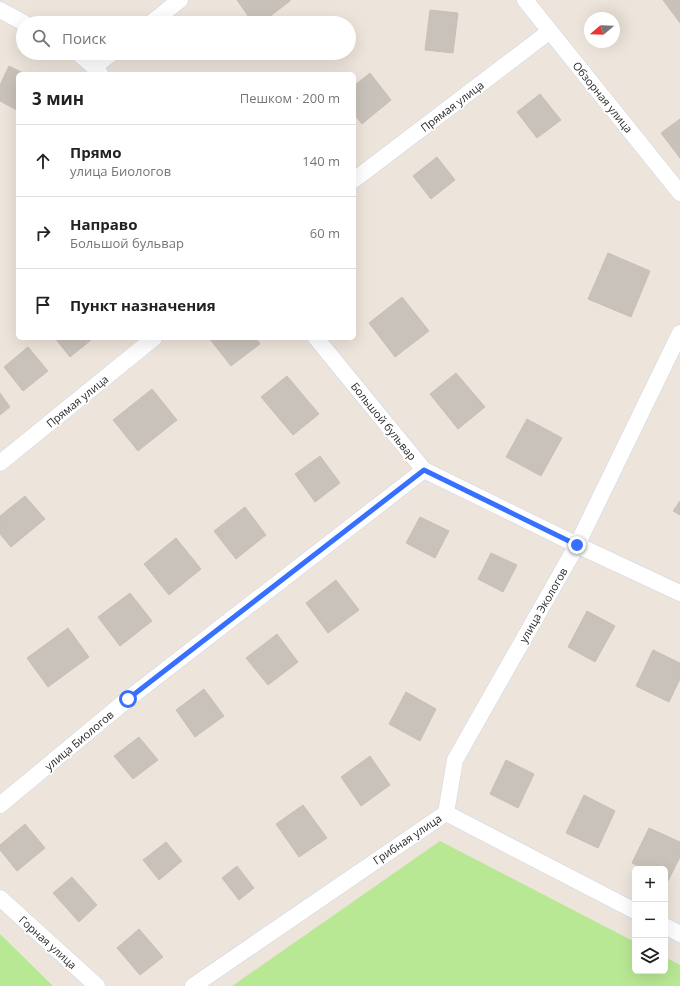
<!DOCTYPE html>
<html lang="ru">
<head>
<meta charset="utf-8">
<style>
  :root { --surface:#fff; --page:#f2f2f2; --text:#222; --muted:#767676; --line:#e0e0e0 }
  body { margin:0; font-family:"Open Sans",sans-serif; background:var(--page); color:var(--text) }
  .controls { position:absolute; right:12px; bottom:12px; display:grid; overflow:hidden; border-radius:6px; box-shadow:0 4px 16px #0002 }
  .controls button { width:36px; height:36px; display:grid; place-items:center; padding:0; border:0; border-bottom:1px solid var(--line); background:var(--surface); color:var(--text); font:20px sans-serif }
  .compass { position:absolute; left:584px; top:12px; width:36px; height:36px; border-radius:50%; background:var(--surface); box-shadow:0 4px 16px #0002; rotate:251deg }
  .stop { position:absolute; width:12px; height:12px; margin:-9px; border:3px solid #3770ff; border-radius:50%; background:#fff }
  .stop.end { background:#3770ff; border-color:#fff; box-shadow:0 1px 4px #0008 }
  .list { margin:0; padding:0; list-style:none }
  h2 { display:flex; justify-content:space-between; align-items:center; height:52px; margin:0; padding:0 16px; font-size:17px }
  h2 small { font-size:13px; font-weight:400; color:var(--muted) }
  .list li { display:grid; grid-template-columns:26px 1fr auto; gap:12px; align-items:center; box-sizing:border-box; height:72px; padding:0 16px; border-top:1px solid var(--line) }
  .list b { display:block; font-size:15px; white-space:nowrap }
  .list p { margin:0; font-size:13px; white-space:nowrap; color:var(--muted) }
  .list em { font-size:13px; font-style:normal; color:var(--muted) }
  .icon { flex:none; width:22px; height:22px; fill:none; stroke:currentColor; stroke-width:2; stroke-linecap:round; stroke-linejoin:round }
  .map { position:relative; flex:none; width:680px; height:986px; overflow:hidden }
  .search { position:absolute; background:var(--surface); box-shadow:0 4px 16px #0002; left:16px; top:16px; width:340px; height:44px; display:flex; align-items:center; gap:10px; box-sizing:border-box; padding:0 14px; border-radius:22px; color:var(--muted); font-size:15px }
  .panel { position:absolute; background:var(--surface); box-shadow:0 4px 16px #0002; left:16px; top:72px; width:340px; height:268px; border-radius:6px }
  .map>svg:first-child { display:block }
  .green { fill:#b9e894 }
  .building { fill:#c8c2ba; stroke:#c9c0b5 }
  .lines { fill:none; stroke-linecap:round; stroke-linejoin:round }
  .minor-casing { stroke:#d0d6e4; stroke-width:17 }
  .minor { stroke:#fff; stroke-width:16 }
  .route { stroke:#3770ff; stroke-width:5 }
  .labels { text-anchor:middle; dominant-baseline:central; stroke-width:3.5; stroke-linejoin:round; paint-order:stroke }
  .street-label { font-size:11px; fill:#2a2a2a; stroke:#fff }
</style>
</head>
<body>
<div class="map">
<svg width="680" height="986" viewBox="0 0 680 986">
  <rect width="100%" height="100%" fill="#ede4db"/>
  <path class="green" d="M440,841L635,942V971H665V957L680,965V986H232Z
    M0,934L53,986H0Z"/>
  <path class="building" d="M237,0H290V1L261,23H253Z
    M663,0H680V23Z
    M430,10L458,13L453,53L425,50Z
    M9,66L25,74H18L17,110L0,101V85Z
    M370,73L391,100L362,124L354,114V86Z
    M540,94L561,120L537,138L517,112Z
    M680,119V158L661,133Z
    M437,157L455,180L431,199L413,176Z
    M608,253L650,271L631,317L588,299Z
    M402,297L429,331L395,357L369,323Z
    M55,338H90L91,340L70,357Z
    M209,338H256L260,344L231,366Z
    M28,347L48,371L23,391L4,367Z
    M456,373L485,407L458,429L430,394Z
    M287,376L319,414L293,435L261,397Z
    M152,389L177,420L138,451L113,420Z
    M0,393L10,407L0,415Z
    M527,419L562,438L541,476L506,457Z
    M320,456L340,483L315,502L295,474Z
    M25,496L45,519L11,547L0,534V516Z
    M680,501V515L673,511Z
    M245,507L266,535L236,559L214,531Z
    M420,517L449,531L435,558L406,543Z
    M176,538L201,569L169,595L144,564Z
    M491,553L517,565L503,592L478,579Z
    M336,580L359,610L328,633L306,603Z
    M130,593L152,621L120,646L98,617Z
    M587,611L615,626L595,662L568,647Z
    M68,628L89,657L48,687L27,658Z
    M277,634L298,662L268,685L246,658Z
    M653,650L680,663V679L669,702L636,686Z
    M204,689L224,716L195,737L176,710Z
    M406,692L436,709L420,741L389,724Z
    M139,737L158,760L133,779L114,756Z
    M370,756L390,785L361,806L341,777Z
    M506,760L534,774L518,808L490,794Z
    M584,795L615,811L598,848L566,833Z
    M303,805L327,838L299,857L276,824Z
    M25,824L45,848L17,871L0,850V845Z
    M649,828L680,842V857L668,881L665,879V869H644L632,863Z
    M166,842L182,861L159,880L143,860Z
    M237,866L254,888L239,900L222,878Z
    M72,877L97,905L79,922L53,893Z
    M139,929L163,957L140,975L117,948Z"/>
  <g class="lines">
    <g class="minor-casing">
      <path id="minor" d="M525,0L680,193
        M0,10L24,23
        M151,23L180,0
        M78,53L94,67L100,74
        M94,67L112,53
        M354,180L550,31
        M316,338L424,470L577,545L680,593
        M0,463L154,338
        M0,805L128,699L424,470
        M446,813L455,760L577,545L680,333
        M0,898L97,986
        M665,926L680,934
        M193,986L446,813L635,911"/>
    </g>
    <use href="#minor" class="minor"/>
  </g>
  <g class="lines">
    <path class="route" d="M128,699L424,470L577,545"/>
  </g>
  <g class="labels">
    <g class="street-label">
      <text transform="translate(603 97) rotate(51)">Обзорная улица</text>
      <text transform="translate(452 106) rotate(-37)">Прямая улица</text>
      <text transform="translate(77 401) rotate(-39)">Прямая улица</text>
      <text transform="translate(384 421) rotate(51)">Большой бульвар</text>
      <text transform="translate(543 605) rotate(-60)">улица Экологов</text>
      <text transform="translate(79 740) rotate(-40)">улица Биологов</text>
      <text transform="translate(407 839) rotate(-34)">Грибная улица</text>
      <text transform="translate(48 942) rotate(42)">Горная улица</text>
    </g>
  </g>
</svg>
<div class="controls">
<button>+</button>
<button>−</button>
<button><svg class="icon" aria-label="layers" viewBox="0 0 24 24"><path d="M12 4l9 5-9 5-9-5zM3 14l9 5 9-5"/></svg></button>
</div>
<svg class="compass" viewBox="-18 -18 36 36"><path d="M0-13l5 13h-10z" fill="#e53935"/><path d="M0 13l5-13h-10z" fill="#767676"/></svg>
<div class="stop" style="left:128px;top:699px"></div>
<div class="stop end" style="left:577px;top:545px"></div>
<div class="search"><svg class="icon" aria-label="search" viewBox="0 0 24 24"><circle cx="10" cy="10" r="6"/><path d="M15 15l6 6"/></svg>Поиск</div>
<section class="panel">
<h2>3 мин<small>Пешком · 200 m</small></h2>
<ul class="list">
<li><svg class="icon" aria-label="ahead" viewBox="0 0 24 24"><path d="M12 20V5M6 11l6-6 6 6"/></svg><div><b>Прямо</b><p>улица Биологов</p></div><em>140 m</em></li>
<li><svg class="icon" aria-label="right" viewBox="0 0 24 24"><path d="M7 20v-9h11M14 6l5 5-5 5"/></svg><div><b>Направо</b><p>Большой бульвар</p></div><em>60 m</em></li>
<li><svg class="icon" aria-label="arrive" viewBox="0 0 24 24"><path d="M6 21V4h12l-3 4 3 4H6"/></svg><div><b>Пункт назначения</b></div></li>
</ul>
</section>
</div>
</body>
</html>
